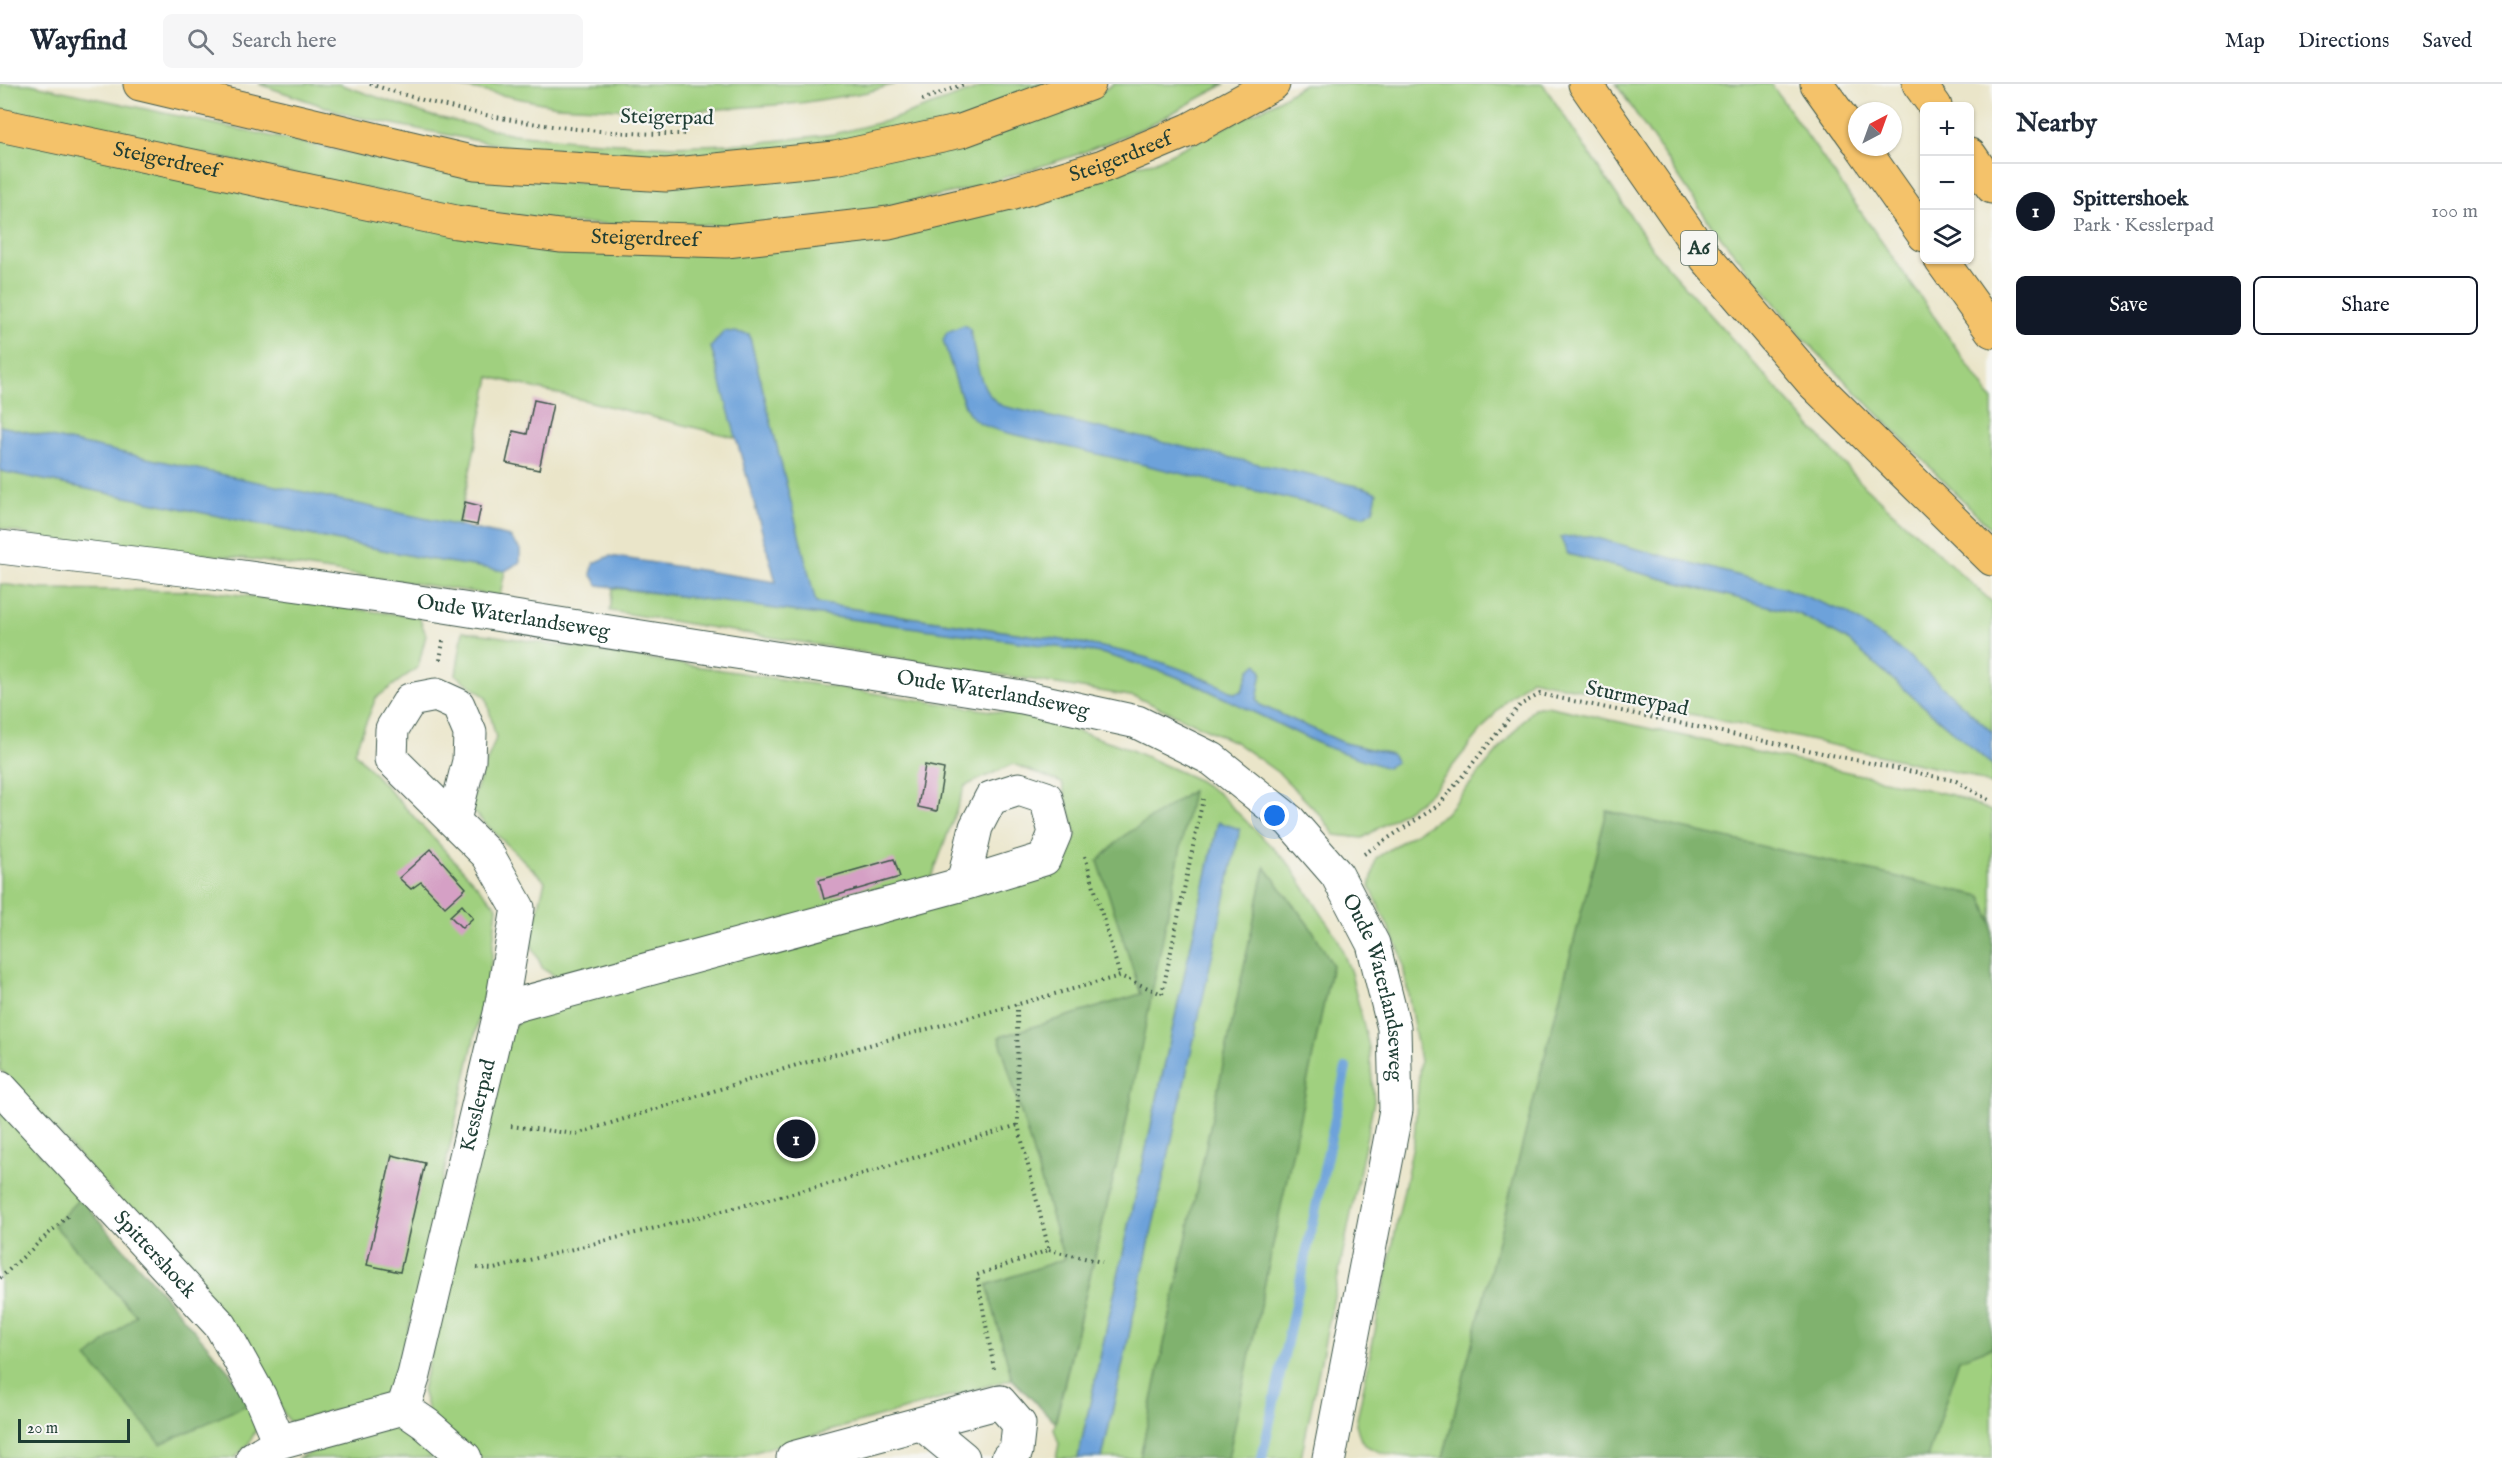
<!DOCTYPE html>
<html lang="en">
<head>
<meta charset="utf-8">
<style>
  :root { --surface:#fff; --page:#f6f6f7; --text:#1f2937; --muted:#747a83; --line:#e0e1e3; --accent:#111827 }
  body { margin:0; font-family:"IM FELL English",serif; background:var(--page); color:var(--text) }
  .controls { position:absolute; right:18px; top:18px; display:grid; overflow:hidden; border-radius:9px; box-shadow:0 2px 4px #0004 }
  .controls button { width:54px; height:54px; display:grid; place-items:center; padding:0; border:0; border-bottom:2px solid var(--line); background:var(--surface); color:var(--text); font:30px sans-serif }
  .compass { position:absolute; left:1848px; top:18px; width:54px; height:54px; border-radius:50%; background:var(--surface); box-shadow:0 2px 4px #0004; rotate:41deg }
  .scale { position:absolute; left:18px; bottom:15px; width:112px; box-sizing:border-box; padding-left:6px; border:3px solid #1f3d34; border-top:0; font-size:16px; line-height:21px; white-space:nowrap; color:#1f3d34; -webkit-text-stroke:4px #f6f6f2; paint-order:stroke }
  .you { position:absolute; left:1275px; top:732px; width:21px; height:21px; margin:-15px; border:4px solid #fff; border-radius:50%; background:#1a73e8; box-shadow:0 0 0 9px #1a73e833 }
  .badge { display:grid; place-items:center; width:39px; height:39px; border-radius:50%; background:var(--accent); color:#fff; font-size:20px; font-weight:700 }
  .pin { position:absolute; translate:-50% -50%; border:3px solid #fff; box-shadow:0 2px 6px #0006 }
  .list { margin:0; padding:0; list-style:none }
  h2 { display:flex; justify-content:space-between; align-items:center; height:78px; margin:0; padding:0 24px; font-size:26px }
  h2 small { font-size:20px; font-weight:400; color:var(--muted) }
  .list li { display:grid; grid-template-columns:39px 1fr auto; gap:18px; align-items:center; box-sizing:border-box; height:96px; padding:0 24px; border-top:2px solid var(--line) }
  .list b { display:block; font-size:22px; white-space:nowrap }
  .list p { margin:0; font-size:20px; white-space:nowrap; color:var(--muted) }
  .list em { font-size:20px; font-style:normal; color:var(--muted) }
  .actions { display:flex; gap:12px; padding:18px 24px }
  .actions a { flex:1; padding:14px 0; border:2px solid var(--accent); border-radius:9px; text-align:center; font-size:21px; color:var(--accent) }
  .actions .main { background:var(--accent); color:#fff }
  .icon { flex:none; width:33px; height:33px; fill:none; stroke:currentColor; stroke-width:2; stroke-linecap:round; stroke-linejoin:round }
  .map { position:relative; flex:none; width:1992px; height:1374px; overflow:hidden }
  header { display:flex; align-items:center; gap:36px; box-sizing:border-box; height:84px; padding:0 30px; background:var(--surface); border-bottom:2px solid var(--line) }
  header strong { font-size:28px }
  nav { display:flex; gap:33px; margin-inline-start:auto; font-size:21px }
  .search { width:420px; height:54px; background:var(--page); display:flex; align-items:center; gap:15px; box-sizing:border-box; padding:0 21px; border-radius:9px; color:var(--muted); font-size:22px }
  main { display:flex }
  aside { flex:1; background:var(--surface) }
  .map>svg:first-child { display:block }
  .green { fill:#a0d07f; stroke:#60865a; stroke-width:1.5 }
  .forest { fill:#80b26e; stroke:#507851; stroke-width:1.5 }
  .water { fill:#6da2da; stroke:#467087; stroke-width:1.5 }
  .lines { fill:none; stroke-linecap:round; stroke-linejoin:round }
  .stream { stroke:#6da2da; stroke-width:10 }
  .building { fill:#d5a0c5 }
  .minor-casing { stroke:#3d564a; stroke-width:35 }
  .major-casing { stroke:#3d564a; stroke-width:35 }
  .highway-casing { stroke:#3d564a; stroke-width:35 }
  .path { stroke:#3d564a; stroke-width:4; stroke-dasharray:1.5 4.5; stroke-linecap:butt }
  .minor { stroke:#fff; stroke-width:33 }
  .major { stroke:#f4c26a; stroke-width:33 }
  .highway { stroke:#f4c26a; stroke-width:33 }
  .labels { text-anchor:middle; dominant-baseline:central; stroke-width:4.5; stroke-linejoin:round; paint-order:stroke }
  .shield { fill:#f6f6f2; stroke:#60746d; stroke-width:1.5 }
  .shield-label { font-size:20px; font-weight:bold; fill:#1f3d34 }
  .street-label { font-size:21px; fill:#1f3d34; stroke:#f6f6f2 }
</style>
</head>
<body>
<header>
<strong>Wayfind</strong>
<div class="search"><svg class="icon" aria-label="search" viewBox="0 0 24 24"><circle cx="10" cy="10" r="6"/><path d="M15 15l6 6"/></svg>Search here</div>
<nav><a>Map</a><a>Directions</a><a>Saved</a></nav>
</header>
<main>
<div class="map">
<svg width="1992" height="1374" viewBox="0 0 1992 1374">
  <rect width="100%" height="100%" fill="#f6f6f2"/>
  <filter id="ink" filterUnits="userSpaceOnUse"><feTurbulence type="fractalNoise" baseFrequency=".0167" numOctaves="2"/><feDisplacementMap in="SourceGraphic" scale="12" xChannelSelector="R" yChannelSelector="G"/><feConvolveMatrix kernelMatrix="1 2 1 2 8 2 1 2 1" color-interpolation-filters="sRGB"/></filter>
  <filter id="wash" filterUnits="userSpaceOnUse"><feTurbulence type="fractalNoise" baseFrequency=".008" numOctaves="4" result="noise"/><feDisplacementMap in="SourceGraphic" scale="24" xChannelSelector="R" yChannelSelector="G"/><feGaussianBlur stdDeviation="1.35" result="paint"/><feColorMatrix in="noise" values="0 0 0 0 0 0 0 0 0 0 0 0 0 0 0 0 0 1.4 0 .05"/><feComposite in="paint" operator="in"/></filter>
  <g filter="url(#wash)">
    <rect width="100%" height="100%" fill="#eae5c9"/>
    <path class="green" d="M0,0H30L438,88L578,98L686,101L1084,17L1114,0H1225L1150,41L1079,70L972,104L864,128L745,142L547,139L405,113L0,27Z
      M259,0H339L432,32L513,50L583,57L674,62L755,59L834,50L890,36L991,0H1066L981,32L829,66L646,78L525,66L352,32Z
      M446,0H895L868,8L801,19L679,28L557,22Z
      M1304,0H1543L1656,170L1864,402L1992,518V648L1906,570L1847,529L1561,453L1568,470L1799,530L1846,555L1992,681V702L1969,691L1531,595L1506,616L1435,704L1418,719L1363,754L1335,751L1322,733L1280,690L1235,658L1136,613L610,527L613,504L815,529L1101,569L1167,589L1199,602L1324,662L1391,670L1344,659L1260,621L1257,616L1262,588L1250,585L1242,607L1234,609C1157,568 1082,558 997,546C936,537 876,528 815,519L749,250L711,263L737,354L490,293L458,443L0,342V49L665,165L1154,78L1272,20Z
      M1616,0H1771L1992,315V446L1801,252L1709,138Z
      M0,387L422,474L505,487L500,512L242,474L50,456L0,444Z
      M0,500L40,505L208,507L419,533L426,551L418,583L376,614L354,668L497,823L491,879L406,1258L396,1292L385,1314L289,1338L232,1241L0,985Z
      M463,547L1038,634L1122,662L1196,695L1218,709L1289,780L1338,855L1351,889L1369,963L1374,1017L1301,1374H1228L1332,881L1313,847L1265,783L1140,1374H1102L1239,745L1218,738L1078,1374H1056L1059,1360L1054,1345L1125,1045L1191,707L1098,777L1141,910L999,953L1064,1175L987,1201L1012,1295L734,1374H479L432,1340L422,1306L508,948L528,930L1064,786L1076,751L1062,699L1013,680L965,702L932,793L563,897L543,885L530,858L545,797L469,724L496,654L486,613L456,591Z
      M1547,622L1952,711L1992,727V839L1981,812L1607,727L1443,1374C1420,1374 1378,1374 1362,1358C1359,1353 1358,1345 1356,1340L1414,1056L1420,977L1401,870L1370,803L1376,774L1445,730L1534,624Z
      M0,1026L80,1114L54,1141L136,1231L88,1274L249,1320L257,1344L249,1359L235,1374H0Z
      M1992,1263V1374H1927L1959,1275Z
      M390,1342L418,1347L446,1374H297L362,1349Z"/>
    <path class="forest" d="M1192,707L1125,1045L1055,1338L1012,1295L987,1201L1064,1175L999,953L1141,910L1098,777L1122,753Z
      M1607,727L1981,812L1992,839V1263L1959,1275L1927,1374H1443Z
      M1265,783L1313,847L1332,880L1228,1374H1140Z
      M80,1114L230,1288L249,1320L161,1360L87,1274L136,1231L54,1141Z"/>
    <path class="water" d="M964,241L970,245C976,271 977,308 1002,322L1366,404L1377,409L1373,427L1363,432L1029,354C1011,349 984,346 971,332C961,321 949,272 943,256L947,248Z
      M724,247L749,250L816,519C877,529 939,537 1001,547C1087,559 1157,568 1234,609L1242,607L1250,585L1257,580L1262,587L1257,616L1260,621L1344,659L1391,670L1396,678L1387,684L1324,662L1199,602L1167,589L1101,569L598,501L591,490L594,479L610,472L776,498L711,263Z
      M0,342L510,453L520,465V478L505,487L422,474L0,387Z
      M1588,452L1782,503L1847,529L1906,570L1992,648V681L1846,555L1799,530L1568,470L1560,453Z
      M1218,738L1240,745L1102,1374H1078Z"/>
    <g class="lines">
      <path class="stream" d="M1262,1374L1346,984"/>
    </g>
    <g id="blocks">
      <path class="building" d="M534,316L553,320L539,386L506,379L513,347L527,350Z
        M465,418L481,422L477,441L461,438Z
        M925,681L944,685L937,727L918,723Z
        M431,765L466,804L445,823L421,798L411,805L399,794Z
        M894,775L900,793L824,815L819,796Z
        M462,821L473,834L462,844L450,832Z
        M392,1071L425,1079L400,1188L367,1181Z"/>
    </g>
  </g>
  <g filter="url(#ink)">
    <use href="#blocks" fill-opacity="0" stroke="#3d564a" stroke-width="1.5"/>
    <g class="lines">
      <g class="minor-casing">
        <g id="minor">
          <path id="s1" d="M0,463L191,486L400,515L1022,613L1137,638L1212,675L1290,737L1337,791L1373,860L1394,944L1396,1026L1329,1374"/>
          <path d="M501,925L963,800L1044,775L1055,749L1046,714L1019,705L991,714L976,743L963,800"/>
          <path id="s2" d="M0,1003L221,1242L260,1313L279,1358"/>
          <path d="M403,1324L426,1340L465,1374"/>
          <path d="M922,1340L963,1374"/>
          <path id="s3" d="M253,1374L279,1358L403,1324L414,1291L501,925L518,824L488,771L391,675L392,645L410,616L436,611L458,621L470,649L469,677L454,736"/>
          <path d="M793,1374L1000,1318L1019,1340L1016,1367L1008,1374"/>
        </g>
      </g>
      <g class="major-casing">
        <g id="major">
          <path d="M140,0L475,79L666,91L835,74L961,47L1089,0"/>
          <path id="s4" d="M0,41L456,138L560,152L726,157L889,139L1010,110L1103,82L1189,46L1273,0"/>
        </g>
      </g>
      <g class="highway-casing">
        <path id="highway" d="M1585,0L1706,174L1813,299L1992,475
          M1817,0L1857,56
          M1919,0L1935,22
          M1862,63L1924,151
          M1970,71L1992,103
          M1941,176L1992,247"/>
      </g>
      <path class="path" d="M370,0C472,34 577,51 684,50
        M922,16L964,0
        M440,576L443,557
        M1364,770L1439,721L1520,621L1540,610L1956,697L1992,718
        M1085,772L1120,892
        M511,1042L576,1050L800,980L1120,892L1162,910L1203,715
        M1049,1166L1102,1178
        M477,1184L494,1185L840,1097L1018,1041
        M0,1194L69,1131
        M994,1285L977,1191L1049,1166L1018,1041L1017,921"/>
      <use href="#minor" class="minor"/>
      <use href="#major" class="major"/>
      <use href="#highway" class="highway"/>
    </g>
  </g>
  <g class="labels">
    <rect class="shield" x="1681" y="147" width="36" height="34" rx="4.5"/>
    <g class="shield-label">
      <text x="1699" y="164">A6</text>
    </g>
    <g class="street-label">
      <text transform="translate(667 34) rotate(1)">Steigerpad</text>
      <text stroke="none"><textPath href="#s4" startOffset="1142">Steigerdreef</textPath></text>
      <text stroke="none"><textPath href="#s4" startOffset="170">Steigerdreef</textPath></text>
      <text stroke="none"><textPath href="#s4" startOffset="656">Steigerdreef</textPath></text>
      <text stroke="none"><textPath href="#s1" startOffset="518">Oude Waterlandseweg</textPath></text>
      <text stroke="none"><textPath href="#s1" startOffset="1004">Oude Waterlandseweg</textPath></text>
      <text transform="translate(1637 615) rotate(12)">Sturmeypad</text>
      <text stroke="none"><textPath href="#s1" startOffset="1526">Oude Waterlandseweg</textPath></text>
      <text stroke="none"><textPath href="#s3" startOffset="471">Kesslerpad</textPath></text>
      <text stroke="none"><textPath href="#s2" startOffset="228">Spittershoek</textPath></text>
    </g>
  </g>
</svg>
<div class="controls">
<button>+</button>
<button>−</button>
<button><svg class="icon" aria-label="layers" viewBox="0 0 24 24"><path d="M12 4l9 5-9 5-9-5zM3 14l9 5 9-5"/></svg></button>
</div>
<svg class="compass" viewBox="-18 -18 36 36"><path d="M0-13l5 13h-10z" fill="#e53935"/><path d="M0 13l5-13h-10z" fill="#747a83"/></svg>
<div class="scale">20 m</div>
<div class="you"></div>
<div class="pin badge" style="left:796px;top:1055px">1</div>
</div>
<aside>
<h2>Nearby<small></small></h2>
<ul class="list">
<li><span class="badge">1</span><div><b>Spittershoek</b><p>Park · Kesslerpad</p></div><em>100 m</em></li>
</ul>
<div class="actions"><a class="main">Save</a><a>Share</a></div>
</aside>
</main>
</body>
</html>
